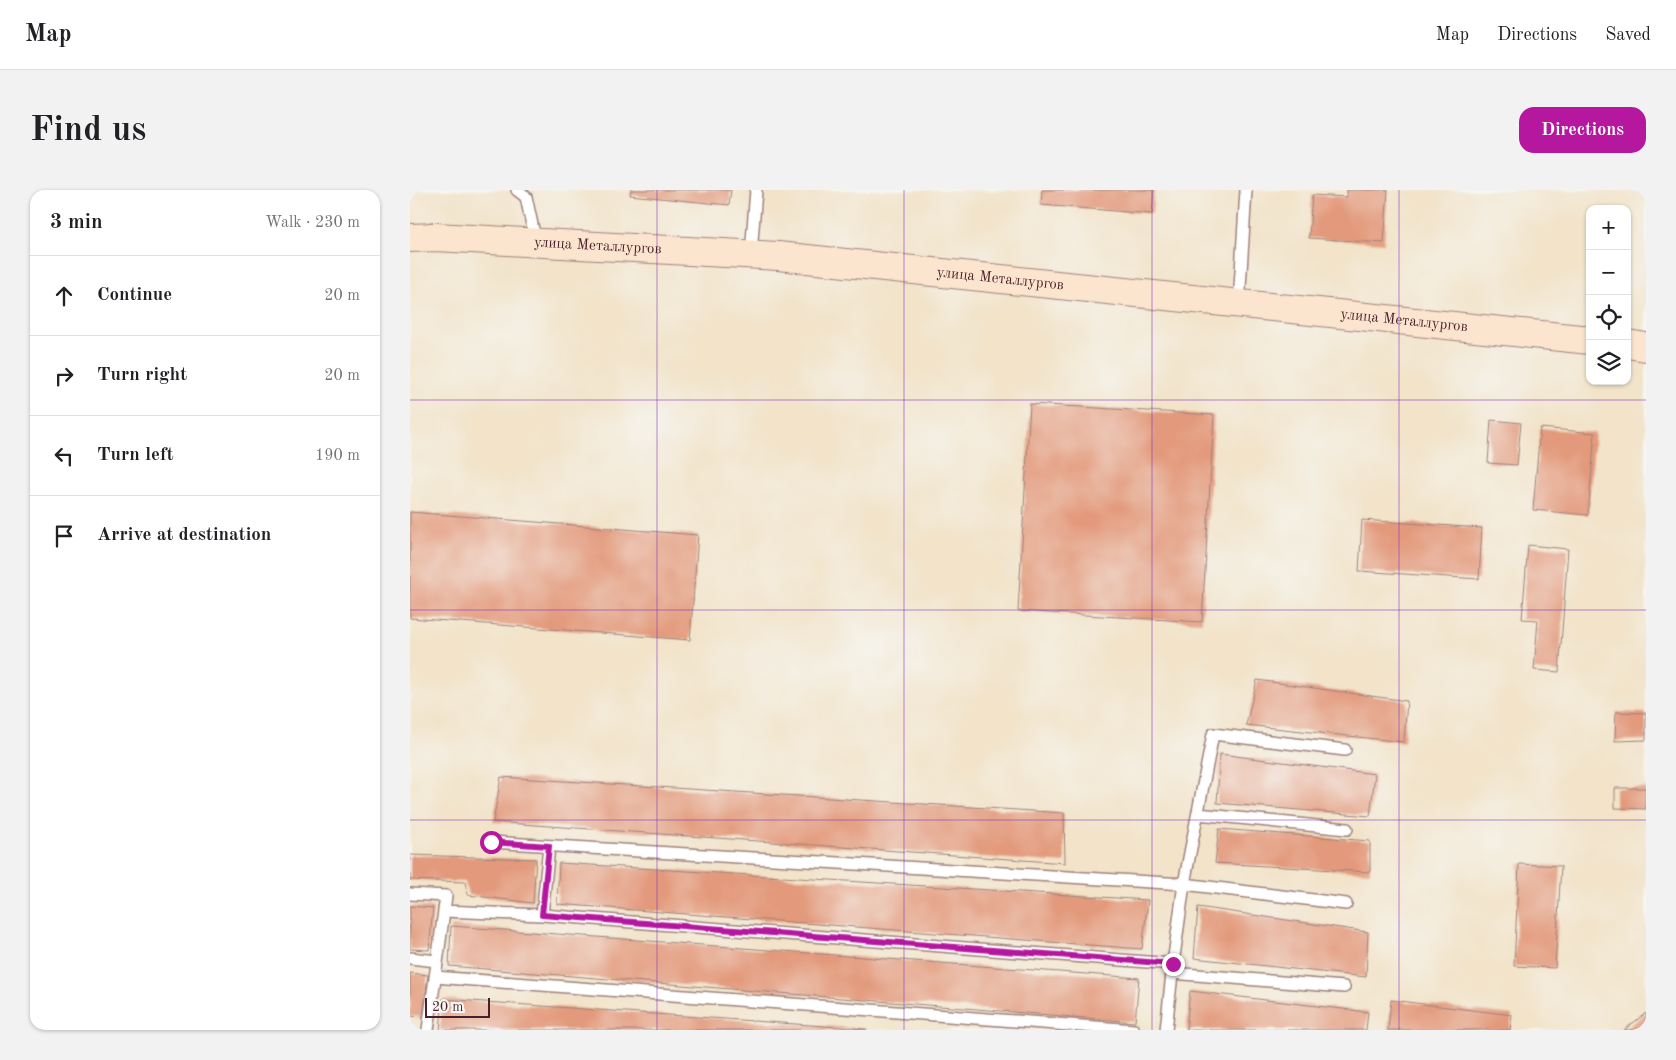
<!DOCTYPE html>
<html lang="en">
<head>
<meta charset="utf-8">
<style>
  :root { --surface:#fff; --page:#f2f2f2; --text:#202124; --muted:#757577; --line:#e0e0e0; --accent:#b5179e }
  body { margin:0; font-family:"Old Standard TT",serif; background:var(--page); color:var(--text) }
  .controls { position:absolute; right:15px; top:15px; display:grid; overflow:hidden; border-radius:10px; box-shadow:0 1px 4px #0004 }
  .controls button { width:45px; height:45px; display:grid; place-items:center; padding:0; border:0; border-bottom:1px solid var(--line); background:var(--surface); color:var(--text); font:25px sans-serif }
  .scale { position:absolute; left:15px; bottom:12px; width:65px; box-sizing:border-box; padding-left:5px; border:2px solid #4a1f2b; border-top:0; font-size:14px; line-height:18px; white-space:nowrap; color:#4a1f2b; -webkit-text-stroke:4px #f6f6f2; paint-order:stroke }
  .stop { position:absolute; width:15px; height:15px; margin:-11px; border:4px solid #b5179e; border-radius:50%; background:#fff }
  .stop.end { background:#b5179e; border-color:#fff; box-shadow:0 1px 5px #0008 }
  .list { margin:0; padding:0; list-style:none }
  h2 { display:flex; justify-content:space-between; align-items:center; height:65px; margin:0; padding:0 20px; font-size:21px }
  h2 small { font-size:16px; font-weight:400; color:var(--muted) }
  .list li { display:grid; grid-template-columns:32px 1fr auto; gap:15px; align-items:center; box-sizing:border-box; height:80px; padding:0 20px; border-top:1px solid var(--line) }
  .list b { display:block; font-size:19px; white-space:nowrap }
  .list em { font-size:16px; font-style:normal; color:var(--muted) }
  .icon { flex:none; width:28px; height:28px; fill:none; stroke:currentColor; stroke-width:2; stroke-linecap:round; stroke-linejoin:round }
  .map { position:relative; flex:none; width:1236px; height:840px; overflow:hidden; border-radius:15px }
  header { display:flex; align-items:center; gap:30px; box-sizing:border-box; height:70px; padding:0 25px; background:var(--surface); border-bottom:1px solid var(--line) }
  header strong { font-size:24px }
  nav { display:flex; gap:28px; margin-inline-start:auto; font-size:18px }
  .intro { display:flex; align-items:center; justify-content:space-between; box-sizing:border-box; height:120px; padding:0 30px }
  h1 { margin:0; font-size:35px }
  .button { padding:12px 22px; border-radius:15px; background:var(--accent); color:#fff; font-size:18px; font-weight:700 }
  main { display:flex; gap:30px; padding:0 30px }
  aside { flex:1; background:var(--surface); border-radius:15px; box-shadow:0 1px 4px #0004 }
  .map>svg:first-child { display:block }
  .building { fill:#e39a7b }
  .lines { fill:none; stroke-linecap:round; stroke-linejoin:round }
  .lane-casing { stroke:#9e817a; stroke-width:14 }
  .secondary-casing { stroke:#9e817a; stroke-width:30 }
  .lane { stroke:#fff; stroke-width:11 }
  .secondary { stroke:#fbe5cf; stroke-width:28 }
  .route { stroke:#b5179e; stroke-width:6 }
  .grid { fill:none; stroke:#7b2cbf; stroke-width:1; stroke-opacity:0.55 }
  .labels { text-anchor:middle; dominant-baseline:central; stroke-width:4.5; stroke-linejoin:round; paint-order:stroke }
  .street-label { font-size:15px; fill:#4a1f2b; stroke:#f6f6f2 }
</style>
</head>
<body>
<header>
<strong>Map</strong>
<nav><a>Map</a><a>Directions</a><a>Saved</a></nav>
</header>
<div class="intro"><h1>Find us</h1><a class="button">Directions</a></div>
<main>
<aside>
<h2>3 min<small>Walk · 230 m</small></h2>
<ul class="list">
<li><svg class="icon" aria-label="ahead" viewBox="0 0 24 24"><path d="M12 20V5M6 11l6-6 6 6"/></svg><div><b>Continue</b></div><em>20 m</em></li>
<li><svg class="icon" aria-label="right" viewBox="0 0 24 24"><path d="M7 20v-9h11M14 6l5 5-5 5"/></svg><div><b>Turn right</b></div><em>20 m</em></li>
<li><svg class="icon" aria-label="left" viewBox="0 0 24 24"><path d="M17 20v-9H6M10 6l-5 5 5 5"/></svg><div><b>Turn left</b></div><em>190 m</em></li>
<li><svg class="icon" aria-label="arrive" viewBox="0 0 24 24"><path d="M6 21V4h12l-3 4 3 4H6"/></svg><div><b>Arrive at destination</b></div></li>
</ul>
</aside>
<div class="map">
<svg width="1236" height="840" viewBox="0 0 1236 840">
  <rect width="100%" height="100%" fill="#f6f6f2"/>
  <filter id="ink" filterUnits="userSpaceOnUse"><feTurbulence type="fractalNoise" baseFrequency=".02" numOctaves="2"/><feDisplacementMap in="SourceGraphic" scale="10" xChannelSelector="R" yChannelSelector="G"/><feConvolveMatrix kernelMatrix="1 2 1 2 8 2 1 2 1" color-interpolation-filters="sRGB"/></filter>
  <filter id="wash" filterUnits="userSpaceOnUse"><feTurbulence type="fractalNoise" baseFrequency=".0096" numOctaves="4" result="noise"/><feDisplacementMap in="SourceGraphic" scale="20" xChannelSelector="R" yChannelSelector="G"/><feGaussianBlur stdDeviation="1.12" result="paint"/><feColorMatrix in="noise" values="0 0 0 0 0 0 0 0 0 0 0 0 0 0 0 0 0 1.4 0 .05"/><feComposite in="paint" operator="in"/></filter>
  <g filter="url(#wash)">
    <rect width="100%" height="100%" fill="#f2e3c9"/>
    <g id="blocks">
      <path class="building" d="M221,0H321L319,15L220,5Z
        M632,0H744L742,24L631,15Z
        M937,0H978L974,53L899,48L902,5L937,7Z
        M620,214L804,225L792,432L608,421Z
        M1081,230L1111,233L1107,275L1078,273Z
        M1130,238L1185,243L1178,325L1123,320Z
        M0,322L288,345L280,450L0,428Z
        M952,330L1072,338L1069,389L949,381Z
        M1118,355L1158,359L1149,482L1124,480L1128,430L1112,429Z
        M847,490L997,511L994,552L836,535Z
        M1206,522L1236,523V550L1205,551Z
        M810,564L965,584L960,626L807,613Z
        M91,587L654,623L655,673L83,632Z
        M1205,598H1236V619L1205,618Z
        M809,639L960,651V682L805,673Z
        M0,665L126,669L123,713L58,705L55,692L0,690Z
        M149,673L738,710L732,759L147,714Z
        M1109,674L1151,676L1145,778L1104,776Z
        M0,716L23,718L19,760L0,759Z
        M788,717L958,742L956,787L784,768Z
        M41,736L729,788L725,832L39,776Z
        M0,783L18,785L13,827L0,826Z
        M780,801L958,822L956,840H776Z
        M33,809L456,839V840H30Z
        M981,810L1102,825L1100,840H978Z
        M1236,823V840H1214Z"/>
    </g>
  </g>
  <g filter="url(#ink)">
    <use href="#blocks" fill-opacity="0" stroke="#9e817a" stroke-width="1"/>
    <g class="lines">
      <g class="lane-casing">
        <path id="lane" d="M107,0L116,7L126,53
          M341,64L346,0
          M829,114L836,0
          M935,560L803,544L774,694L936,714
          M788,624L937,639
          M81,652L774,694L763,774L756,840
          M0,704L36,706L18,840
          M34,721L132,725L763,774
          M132,725L139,656
          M0,768L27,771
          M762,783L934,797
          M25,787L724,840"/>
      </g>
      <g class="secondary-casing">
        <g id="secondary">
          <path id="s1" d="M0,48L26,47L368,66L1180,150"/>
          <path d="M1217,154L1236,157"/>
        </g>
      </g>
      <use href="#lane" class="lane"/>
      <use href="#secondary" class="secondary"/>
    </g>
  </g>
  <g class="lines" filter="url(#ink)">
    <path class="route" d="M81,652L139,656L132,725L763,774"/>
  </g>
  <path class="grid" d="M247,0V840M494,0V840M742,0V840M989,0V840M0,210H1236M0,420H1236M0,630H1236"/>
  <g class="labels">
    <g class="street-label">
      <text stroke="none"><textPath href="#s1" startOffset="188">улица Металлургов</textPath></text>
      <text stroke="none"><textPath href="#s1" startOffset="592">улица Металлургов</textPath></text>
      <text stroke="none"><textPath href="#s1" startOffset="998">улица Металлургов</textPath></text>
    </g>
  </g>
</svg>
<div class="controls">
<button>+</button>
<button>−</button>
<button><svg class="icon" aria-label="locate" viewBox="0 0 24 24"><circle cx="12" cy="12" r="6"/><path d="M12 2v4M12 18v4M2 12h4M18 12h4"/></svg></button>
<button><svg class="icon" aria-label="layers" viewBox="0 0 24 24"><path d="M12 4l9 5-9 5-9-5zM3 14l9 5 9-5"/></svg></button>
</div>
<div class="scale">20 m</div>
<div class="stop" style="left:81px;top:652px"></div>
<div class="stop end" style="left:763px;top:774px"></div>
</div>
</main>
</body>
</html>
